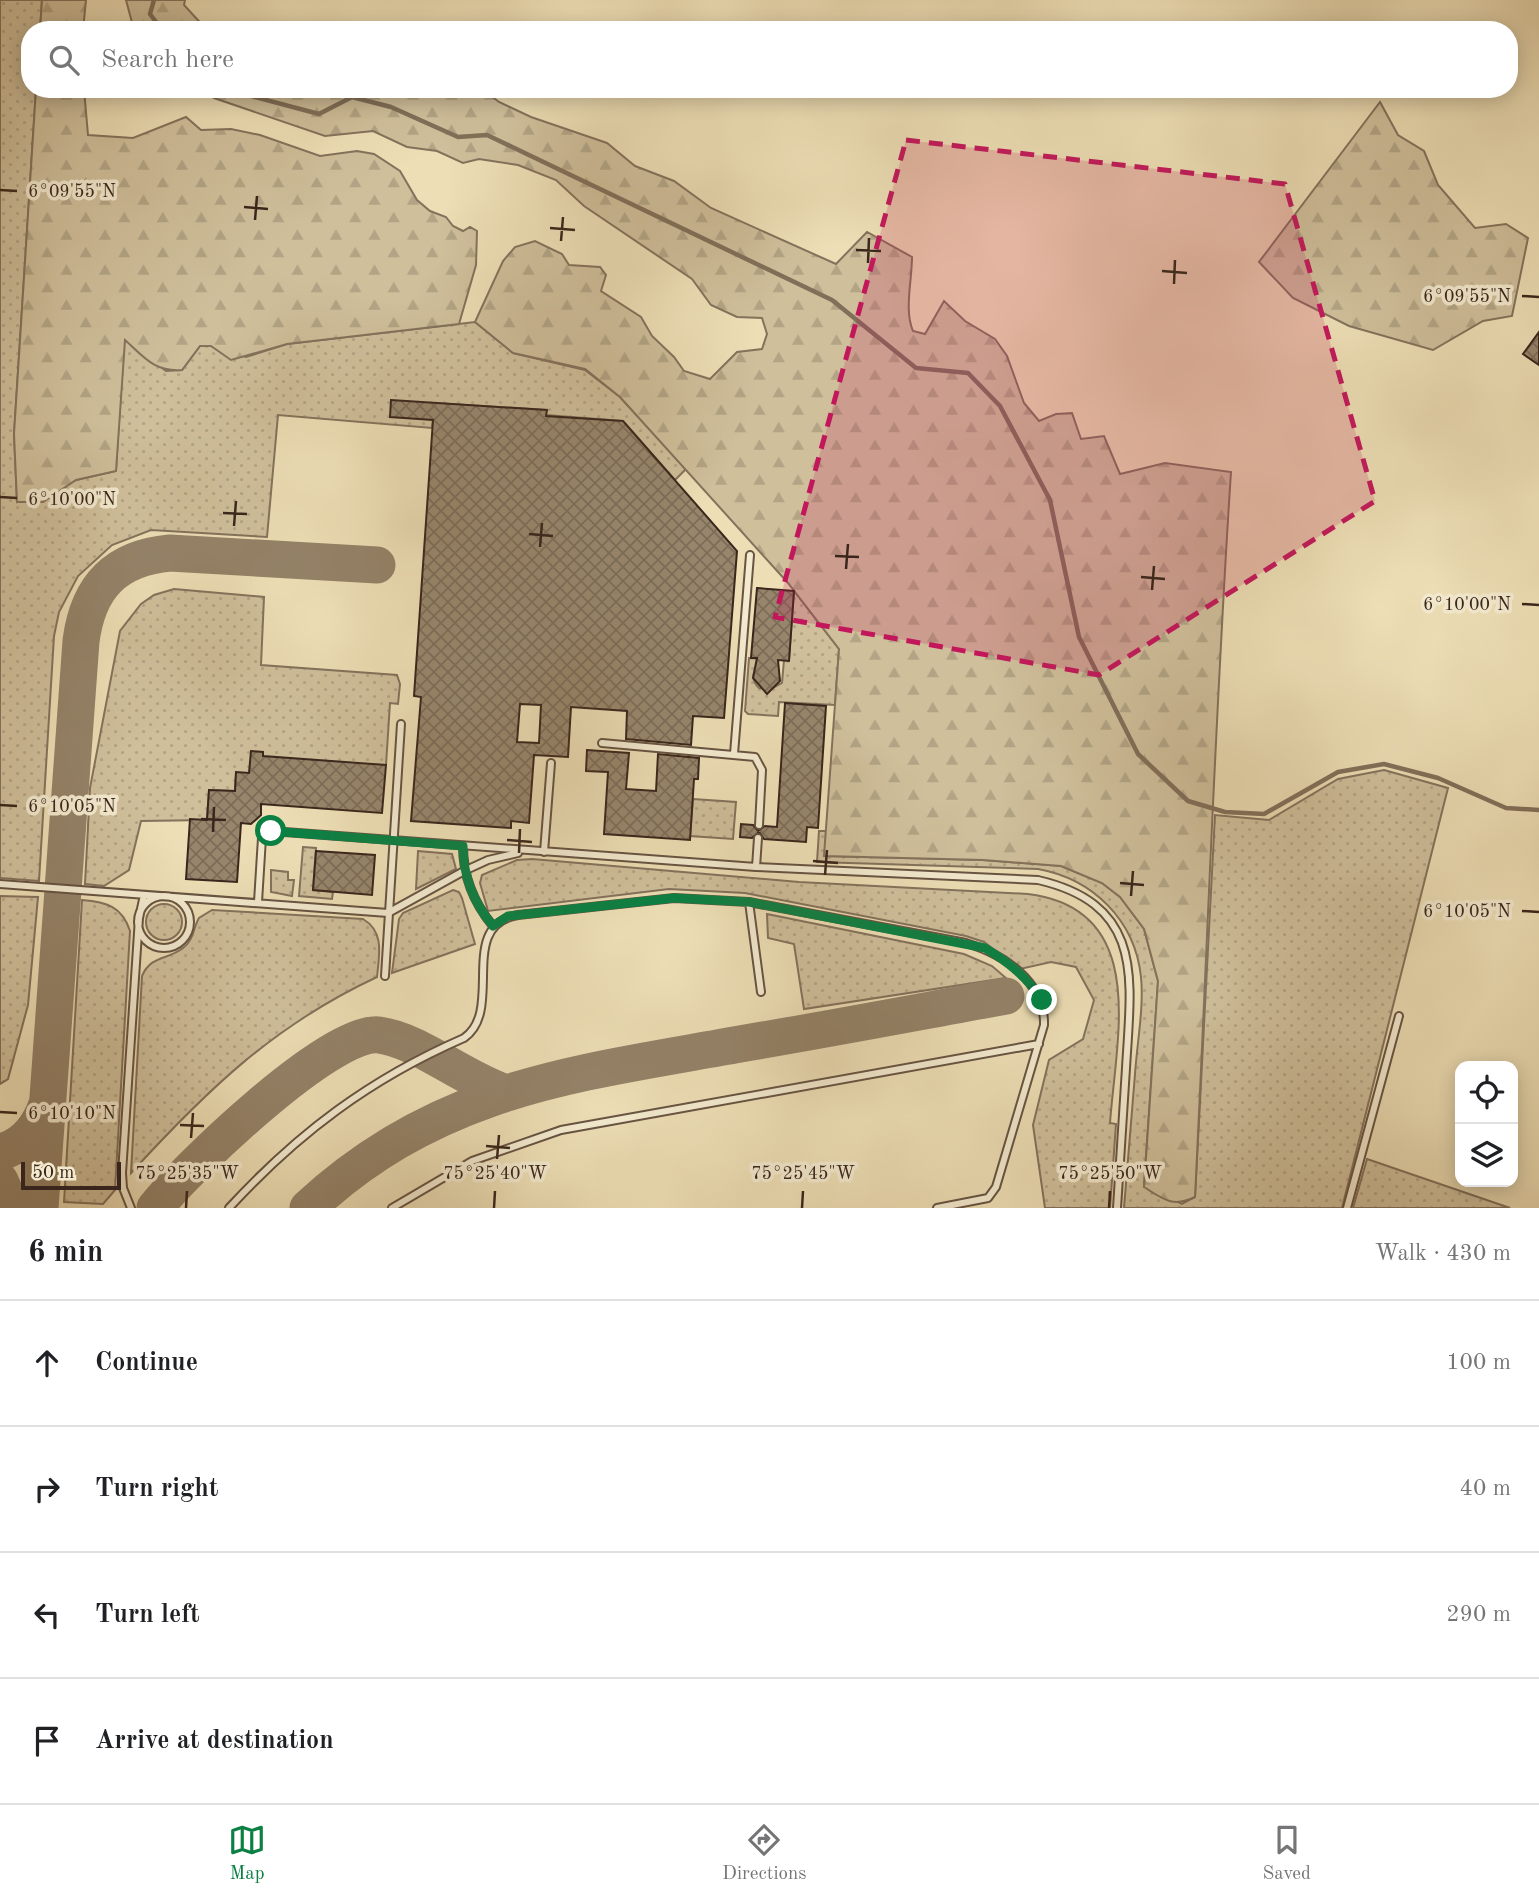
<!DOCTYPE html>
<html lang="en">
<head>
<meta charset="utf-8">
<style>
  :root { --surface:#fff; --page:#f2f2f2; --text:#202124; --muted:#757577; --line:#e0e0e0; --accent:#0b8043 }
  body { margin:0; font-family:"Old Standard TT",serif; background:var(--page); color:var(--text) }
  .controls { position:absolute; right:21px; bottom:21px; display:grid; overflow:hidden; border-radius:14px; box-shadow:0 4px 18px #0003 }
  .controls button { width:63px; height:63px; display:grid; place-items:center; padding:0; border:0; border-bottom:2px solid var(--line); background:var(--surface); color:var(--text); font:35px sans-serif }
  .scale { position:absolute; left:21px; bottom:18px; width:100px; box-sizing:border-box; padding-left:7px; border:4px solid #3a261c; border-top:0; font-size:19px; line-height:24px; white-space:nowrap; color:#3a261c; -webkit-text-stroke:5px #f3eacf; paint-order:stroke }
  .stop { position:absolute; width:21px; height:21px; margin:-16px; border:5px solid #0b8043; border-radius:50%; background:#fff }
  .stop.end { background:#0b8043; border-color:#fff; box-shadow:0 2px 7px #0008 }
  .list { margin:0; padding:0; list-style:none }
  h2 { display:flex; justify-content:space-between; align-items:center; height:91px; margin:0; padding:0 28px; font-size:30px }
  h2 small { font-size:23px; font-weight:400; color:var(--muted) }
  .list li { display:grid; grid-template-columns:46px 1fr auto; gap:21px; align-items:center; box-sizing:border-box; height:126px; padding:0 28px; border-top:2px solid var(--line) }
  .list b { display:block; font-size:26px; white-space:nowrap }
  .list em { font-size:23px; font-style:normal; color:var(--muted) }
  .icon { flex:none; width:38px; height:38px; fill:none; stroke:currentColor; stroke-width:2; stroke-linecap:round; stroke-linejoin:round }
  .map { position:relative; flex:none; width:1539px; height:1208px; overflow:hidden }
  .search { position:absolute; background:var(--surface); box-shadow:0 4px 18px #0003; left:21px; right:21px; top:21px; height:77px; display:flex; align-items:center; gap:18px; box-sizing:border-box; padding:0 24px; border-radius:28px; color:var(--muted); font-size:26px }
  .sheet { height:595px; background:var(--surface) }
  nav { display:flex; justify-content:space-around; align-items:center; box-sizing:border-box; height:98px; border-top:2px solid var(--line); background:var(--surface); font-size:19px; color:var(--muted) }
  nav a { display:grid; justify-items:center; gap:4px }
  nav .on { color:var(--accent) }
  .map>svg:first-child { display:block }
  .grass { fill:url(#grass-dots); stroke:#84725c; stroke-width:2 }
  .forest { fill:url(#forest-firs); stroke:#84725c; stroke-width:2 }
  .lines { fill:none; stroke-linecap:round; stroke-linejoin:round }
  .stream { stroke:#816f59; stroke-width:4.5 }
  .taxiway { stroke:#948268; stroke-width:37 }
  .building { fill:url(#building-cross-hatch); stroke:#3a261c; stroke-width:2; fill-rule:evenodd }
  .service-casing { stroke:#675442; stroke-width:10 }
  .service { stroke:#f3eacf; stroke-width:6 }
  .route { stroke:#0b8043; stroke-width:9 }
  .marked { fill:#c2185b; fill-opacity:0.2; stroke:#c2185b; stroke-width:5; stroke-dasharray:14 9; stroke-linejoin:round }
  .ticks { fill:none; stroke:#3a261c; stroke-width:2.5 }
  .ticks-label { font-size:18px; text-anchor:middle; fill:#3a261c; stroke:#f3eacf; stroke-width:7; stroke-linejoin:round; paint-order:stroke }
</style>
</head>
<body>
<div class="map">
<svg width="1539" height="1208" viewBox="0 0 1539 1208">
  <defs>
    <pattern id="grass-dots" width="8" height="8" patternUnits="userSpaceOnUse" patternTransform="scale(1.75)"><rect width="8" height="8" fill="#cfbf9b"/><path d="M2 2h.1M6 6h.1" fill="none" stroke="#b2a485" stroke-width="1.8" stroke-linecap="round"/></pattern>
    <pattern id="forest-firs" width="22" height="20" patternUnits="userSpaceOnUse" patternTransform="scale(1.75)"><rect width="22" height="20" fill="#cfbf9b"/><path d="M5 1l3.5 6h-7zM16 11l3.5 6h-7z" fill="#b2a485"/></pattern>
    <pattern id="building-cross-hatch" width="8" height="8" patternUnits="userSpaceOnUse" patternTransform="scale(1.75)"><rect width="8" height="8" fill="#97866c"/><path d="M0 0l8 8M0 8l8-8" fill="none" stroke="#7c6d58"/></pattern>
  </defs>
  <rect width="100%" height="100%" fill="#eddeb5"/>
  <filter id="stains"><feTurbulence type="fractalNoise" baseFrequency=".00286" numOctaves="4"/><feColorMatrix values="0 0 0 0 .2 0 0 0 0 .09 0 0 0 0 .02 0 0 0 .5 -.17"/></filter>
  <radialGradient id="worn" r=".72"><stop offset=".6" stop-color="#630" stop-opacity="0"/><stop offset="1" stop-color="#630" stop-opacity=".3"/></radialGradient>
  <path class="grass" d="M0,0H42L40,30H30V89H36L14,434L17,502L76,480L116,471L124,339L166,371L182,370L200,346H211L246,357L287,344L475,322L513,353L585,370L620,397L686,469L675,480L623,421L546,415V410L435,403L432,428L278,415L267,537L151,530L112,545L78,576L59,612L54,636L39,881L0,878Z
    M174,589L264,597L261,665L397,675L400,684L398,704L390,703L386,765L264,774L236,773L235,791L209,790L207,820L141,821L129,870L104,886L85,884L90,788L120,631L141,604L154,595Z
    M794,591L839,649L835,705L779,702L778,716L748,714L745,711L749,658L763,659C755,669 748,677 759,688L771,689L782,683L784,660H789Z
    M1384,770L1448,788L1342,1208H1124C1128,1163 1131,1119 1135,1074C1137,1043 1144,1008 1141,977C1135,920 1093,879 1038,869L817,862L819,831H826L825,856L983,860L1061,866L1102,883L1120,897L1144,929L1158,981L1144,1186L1182,1204L1195,1197L1215,815L1269,820L1338,779Z
    M693,799L736,802L733,839L690,836Z
    M303,847L316,848L313,890L333,892L332,899L299,896Z
    M418,851L452,854L456,869L416,889Z
    M532,859L799,882L1028,894C1150,909 1116,1038 1110,1123L1116,1124L1110,1208H1045L1033,1125L1049,1060L1083,1039L1094,1000L1076,967L1051,962L1020,969L984,942L966,936L745,893L669,889L488,911L480,883L482,875L517,860Z
    M271,870L288,872V880H294L292,896L271,892Z
    M453,890L459,892L462,898L475,944L392,973L399,919L403,913Z
    M0,896L38,897L28,1005L8,1079L0,1084Z
    M82,900C106,902 122,906 130,931L115,1190L103,1204L64,1202Z
    M146 922a18 18 0 1 1 36 0a18 18 0 1 1-36 0Z
    M212,910L363,919C385,932 379,955 377,977C274,1025 207,1090 131,1173L142,976C151,955 168,960 183,948C194,940 193,928 199,918Z
    M767,914L964,954L992,966L1006,978L804,1009L794,944L768,938Z
    M1367,1159L1510,1208H1353Z"/>
  <path class="forest" d="M42,0H86L83,30H40Z
    M126,0H185L184,5L207,30H134Z
    M36,89H84L88,135L133,138L186,117L201,130L231,129L260,135L320,156L357,151L374,154L400,171L417,200L430,211L446,217L453,226L463,231L470,227L477,231L476,265L459,324L287,344L231,360L211,346H200L182,370C154,372 144,357 125,340L116,471L76,480L43,502H17L14,434Z
    M202,89H482L499,102L531,117L607,143L635,166L674,181L711,208L836,264L867,232L912,257C912,281 904,310 913,331L925,334L944,301L965,321L995,339L1007,356L1024,403L1039,421L1056,414L1072,413L1081,439L1104,436L1120,474L1165,463L1231,472C1215,714 1207,956 1195,1197C1173,1208 1163,1199 1144,1187L1158,981L1144,929L1120,897L1102,883L1061,866L983,860L824,856L839,649L788,583L620,397L585,369L513,353L475,322L503,261L515,247L535,241L562,254L569,265L600,267L606,275L601,291L641,317L652,336L674,357L684,371L710,379L737,352L762,349L767,334L762,318L737,317L711,305L692,279L584,206L556,180L518,165L479,159L463,163L437,151L407,147L373,131L325,136L214,98Z
    M1380,102L1398,135L1424,151L1438,185L1475,228L1506,224L1528,238L1512,316L1483,321L1433,350L1349,326L1293,298L1259,262Z"/>
  <g class="lines">
    <path class="stream" d="M154,0L150,14L162,30
      M225,89L319,114L352,97L391,107L458,137L487,135L832,300L916,368L968,373L1000,406L1050,500L1079,637L1138,754L1188,801L1225,812L1264,814L1338,772L1384,764L1438,778L1506,808L1539,810"/>
    <path class="taxiway" d="M0,1152C25,1146 39,1127 47,1104
      M0,1181L12,1208
      M40,1208L81,641C88,587 115,558 170,553L377,565
      M155,1208C185,1170 332,1028 379,1035C418,1040 464,1079 504,1092
      M308,1208C438,1087 574,1074 740,1044C829,1029 918,1012 1006,996"/>
  </g>
  <path class="building" d="M1539,332V365L1523,354Z
    M391,400L547,410L546,416L623,421L737,551L724,718L693,716L691,745L626,739L627,711L571,707L568,757L534,755L529,823L511,821V828L411,821L421,697L414,696L433,420L390,417ZM520,704L541,705L539,743L517,742Z
    M757,588L794,591L789,661L778,660L780,681L767,694L753,678L757,658H751Z
    M785,703L826,706L818,828L807,827L806,842L764,839L759,832L752,838L740,837L741,824L753,825L758,831L765,826L777,827Z
    M587,750L629,753L626,789L656,791L658,754L699,758L698,779H694L690,840L604,834L608,772L586,771Z
    M251,751L263,752V756L386,765L382,813L261,804V815L251,824L241,823L237,882L186,879L190,819L207,820L209,790L235,791L236,772L249,773Z
    M316,851L375,855L372,895L313,890Z"/>
  <g class="lines">
    <g class="service-casing">
      <path id="service" d="M602,743L755,757L762,770L759,825
        M734,754L750,555
        M463,846C463,877 473,902 493,926
        M544,852L551,763
        M756,867L758,838
        M0,884L388,913L464,871L488,860L518,853
        M138 922a26 26 0 1 1 52 0a26 26 0 1 1-52 0Z
        M258,902L262,838L271,831L756,867L1038,880C1146,905 1131,980 1126,1068C1123,1115 1120,1161 1117,1208
        M749,902L761,992
        M385,976L401,724
        M131,1208L123,1188L122,1173L139,918L144,895
        M229,1208C298,1133 370,1079 464,1038C505,1010 456,925 518,915L674,898L749,902L966,943C1004,954 1045,982 1044,1025L996,1187L988,1198L937,1208
        M392,1208L472,1161L561,1130L1039,1044
        M1347,1208L1399,1016"/>
    </g>
    <use href="#service" class="service"/>
  </g>
  <g class="lines">
    <path class="route" d="M271,831L463,846C463,877 473,902 493,926L508,916L518,915L674,898L749,902L985,948C1008,962 1027,977 1042,1000"/>
  </g>
  <path class="marked" d="M906,140L1285,184L1375,501L1099,675L775,617Z"/>
  <path class="ticks" d="M0,190L17,191M244,207L268,209M255,220L257,196M550,228L575,230M561,241L563,217M856,250L881,251M868,263L869,238M1162,271L1187,273M1174,284L1175,260M1522,296L1539,297M0,497L17,498M223,513L247,514M234,526L236,501M529,534L553,536M540,547L542,523M835,556L859,557M846,569L848,544M1141,577L1165,579M1152,590L1154,566M1522,604L1539,605M0,805L17,806M201,819L226,820M213,832L214,807M507,840L532,842M519,853L520,829M813,861L838,863M825,875L827,850M1120,883L1144,885M1131,896L1133,871M1522,911L1539,912M0,1112L17,1113M180,1125L204,1126M191,1138L193,1113M486,1146L510,1148M497,1159L499,1135M186,1208L187,1191M494,1208L495,1191M802,1208L803,1191M1109,1208L1110,1191"/>
  <g class="ticks-label">
    <text x="72" y="197">6°09'55"N</text>
    <text x="1467" y="302">6°09'55"N</text>
    <text x="72" y="505">6°10'00"N</text>
    <text x="1467" y="610">6°10'00"N</text>
    <text x="72" y="812">6°10'05"N</text>
    <text x="1467" y="917">6°10'05"N</text>
    <text x="72" y="1119">6°10'10"N</text>
    <text x="187" y="1179">75°25'35"W</text>
    <text x="495" y="1179">75°25'40"W</text>
    <text x="803" y="1179">75°25'45"W</text>
    <text x="1110" y="1179">75°25'50"W</text>
  </g>
  <rect width="100%" height="100%" filter="url(#stains)"/>
  <rect width="100%" height="100%" fill="url(#worn)"/>
</svg>
<div class="controls">
<button><svg class="icon" aria-label="locate" viewBox="0 0 24 24"><circle cx="12" cy="12" r="6"/><path d="M12 2v4M12 18v4M2 12h4M18 12h4"/></svg></button>
<button><svg class="icon" aria-label="layers" viewBox="0 0 24 24"><path d="M12 4l9 5-9 5-9-5zM3 14l9 5 9-5"/></svg></button>
</div>
<div class="scale">50 m</div>
<div class="stop" style="left:271px;top:831px"></div>
<div class="stop end" style="left:1042px;top:1000px"></div>
<div class="search"><svg class="icon" aria-label="search" viewBox="0 0 24 24"><circle cx="10" cy="10" r="6"/><path d="M15 15l6 6"/></svg>Search here</div>
</div>
<section class="sheet">
<h2>6 min<small>Walk · 430 m</small></h2>
<ul class="list">
<li><svg class="icon" aria-label="ahead" viewBox="0 0 24 24"><path d="M12 20V5M6 11l6-6 6 6"/></svg><div><b>Continue</b></div><em>100 m</em></li>
<li><svg class="icon" aria-label="right" viewBox="0 0 24 24"><path d="M7 20v-9h11M14 6l5 5-5 5"/></svg><div><b>Turn right</b></div><em>40 m</em></li>
<li><svg class="icon" aria-label="left" viewBox="0 0 24 24"><path d="M17 20v-9H6M10 6l-5 5 5 5"/></svg><div><b>Turn left</b></div><em>290 m</em></li>
<li><svg class="icon" aria-label="arrive" viewBox="0 0 24 24"><path d="M6 21V4h12l-3 4 3 4H6"/></svg><div><b>Arrive at destination</b></div></li>
</ul>
</section>
<nav>
<a class="on"><svg class="icon" aria-label="map" viewBox="0 0 24 24"><path d="M3 6l6-2 6 2 6-2v14l-6 2-6-2-6 2zM9 4v14M15 6v14"/></svg>Map</a>
<a><svg class="icon" aria-label="directions" viewBox="0 0 24 24"><path d="M12 3l9 9-9 9-9-9zM9 14v-3h6M13 9l2 2-2 2"/></svg>Directions</a>
<a><svg class="icon" aria-label="saved" viewBox="0 0 24 24"><path d="M7 4h10v16l-5-4-5 4z"/></svg>Saved</a>
</nav>
</body>
</html>
